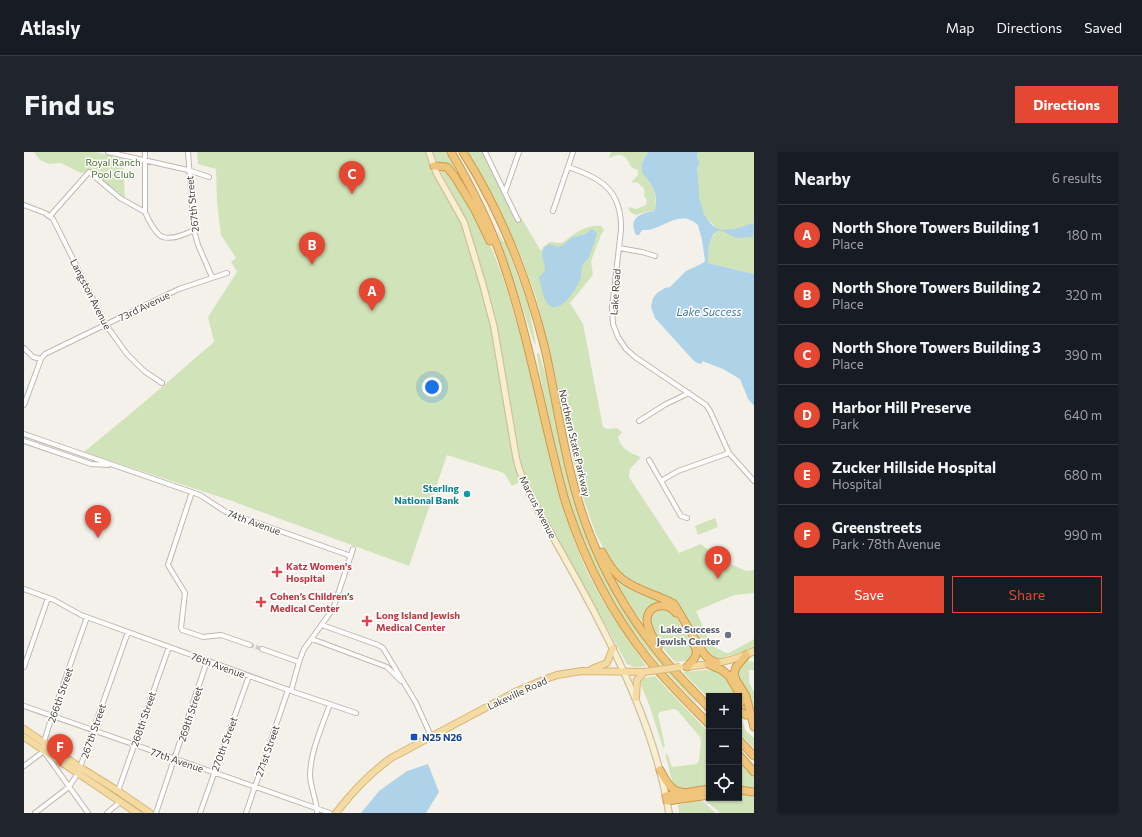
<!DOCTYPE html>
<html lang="en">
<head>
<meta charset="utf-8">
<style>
  :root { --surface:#171b24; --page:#20242c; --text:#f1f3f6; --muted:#9ea1a6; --line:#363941; --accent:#e44832 }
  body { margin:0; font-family:Commissioner,sans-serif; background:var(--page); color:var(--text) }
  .controls { position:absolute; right:12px; bottom:12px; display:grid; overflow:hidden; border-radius:0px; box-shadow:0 1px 3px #0004 }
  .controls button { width:36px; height:36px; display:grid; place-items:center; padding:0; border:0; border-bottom:1px solid var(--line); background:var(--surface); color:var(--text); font:20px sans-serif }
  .you { position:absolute; left:408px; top:235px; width:14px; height:14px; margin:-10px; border:3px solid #fff; border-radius:50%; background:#1a73e8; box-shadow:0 0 0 6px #1a73e833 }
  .badge { display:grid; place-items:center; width:26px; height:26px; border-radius:50%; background:var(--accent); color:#fff; font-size:13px; font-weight:700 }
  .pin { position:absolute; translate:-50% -33px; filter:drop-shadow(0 1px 2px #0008) }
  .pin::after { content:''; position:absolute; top:21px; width:14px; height:12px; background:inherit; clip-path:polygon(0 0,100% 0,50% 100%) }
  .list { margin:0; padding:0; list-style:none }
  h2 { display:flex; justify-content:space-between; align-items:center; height:52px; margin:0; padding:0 16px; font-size:17px }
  h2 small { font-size:13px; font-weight:400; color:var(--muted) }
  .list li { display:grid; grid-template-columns:26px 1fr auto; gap:12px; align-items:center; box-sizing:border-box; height:60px; padding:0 16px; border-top:1px solid var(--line) }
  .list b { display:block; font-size:15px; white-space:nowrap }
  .list p { margin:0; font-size:13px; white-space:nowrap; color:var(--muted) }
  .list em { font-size:13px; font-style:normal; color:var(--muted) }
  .actions { display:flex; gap:8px; padding:12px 16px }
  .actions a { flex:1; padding:9px 0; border:1px solid var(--accent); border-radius:0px; text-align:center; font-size:14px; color:var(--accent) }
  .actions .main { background:var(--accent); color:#fff }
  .icon { flex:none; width:22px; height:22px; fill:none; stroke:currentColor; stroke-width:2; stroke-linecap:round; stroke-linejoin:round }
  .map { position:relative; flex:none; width:730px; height:661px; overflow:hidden; border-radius:0px }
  header { display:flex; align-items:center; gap:24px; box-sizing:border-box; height:56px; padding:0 20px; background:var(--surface); border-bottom:1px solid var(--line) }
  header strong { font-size:19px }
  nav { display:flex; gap:22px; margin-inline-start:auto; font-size:14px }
  .intro { display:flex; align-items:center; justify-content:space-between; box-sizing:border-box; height:96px; padding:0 24px }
  h1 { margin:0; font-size:28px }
  .button { padding:10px 18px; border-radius:0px; background:var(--accent); color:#fff; font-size:14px; font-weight:700 }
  main { display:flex; gap:24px; padding:0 24px }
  aside { flex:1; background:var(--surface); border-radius:0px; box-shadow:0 1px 3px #0004 }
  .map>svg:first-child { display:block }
  .green { fill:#d1e3b8 }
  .water { fill:#aed3e9 }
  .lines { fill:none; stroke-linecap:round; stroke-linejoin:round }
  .minor-tunnel { stroke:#d1cec8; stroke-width:4; stroke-dasharray:4 2; stroke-linecap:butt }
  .minor-casing { stroke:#beb8ae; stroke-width:6 }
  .secondary-casing { stroke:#cec19f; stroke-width:8 }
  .primary-casing { stroke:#d8b775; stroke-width:8 }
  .motorway-casing { stroke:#ce9a4b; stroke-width:9 }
  .minor { stroke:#fff; stroke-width:4 }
  .secondary { stroke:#f9eed0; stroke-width:5.5 }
  .primary { stroke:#f4dba4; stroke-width:6 }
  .motorway { stroke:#efc57b; stroke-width:7 }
  .primary-bridge-casing { stroke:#d8b775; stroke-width:8; stroke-linecap:butt }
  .primary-bridge { stroke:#f4dba4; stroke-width:6 }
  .culture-dot { fill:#0f9aa8; stroke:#fff; stroke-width:1.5 }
  .health-dot { fill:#e0444e; stroke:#fff; stroke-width:1.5 }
  .worship-dot { fill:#6b7280; stroke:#fff; stroke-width:1.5 }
  .transit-dot { fill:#1a4fb4; stroke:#fff; stroke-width:1.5 }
  .labels { text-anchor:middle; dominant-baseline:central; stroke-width:3; stroke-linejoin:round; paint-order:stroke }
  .park-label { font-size:10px; fill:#4d7432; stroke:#fff }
  .street-label { font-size:10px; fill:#47423a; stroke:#fff }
  .culture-label { font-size:10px; font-weight:bold; fill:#0d838f; stroke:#fff; text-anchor:end }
  .health-label { font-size:10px; font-weight:bold; fill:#be3a42; stroke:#fff; text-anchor:start }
  .worship-label { font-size:10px; font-weight:bold; fill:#5b616d; stroke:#fff; text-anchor:end }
  .transit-label { font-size:10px; font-weight:bold; fill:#164399; stroke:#fff; text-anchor:start }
  .water-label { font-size:11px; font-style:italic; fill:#3b79a1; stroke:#fff }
</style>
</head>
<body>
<header>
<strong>Atlasly</strong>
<nav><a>Map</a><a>Directions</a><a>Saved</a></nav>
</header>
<div class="intro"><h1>Find us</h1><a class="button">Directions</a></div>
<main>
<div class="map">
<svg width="730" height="661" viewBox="0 0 730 661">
  <rect width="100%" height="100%" fill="#f4f1eb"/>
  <path class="green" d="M10,0H72L99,7L101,48L96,45L95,40H92L87,35L81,32L68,19L57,21L37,11L25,12L16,8Z
    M173,0H405L435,60L459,133L499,328L488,334L480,321L423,303L385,414L205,348L60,300L117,253L190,190L184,165L213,120L207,110L212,106L197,83L193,51L192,17L174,12Z
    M409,0H422L440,32L438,33L414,11Z
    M444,0H459L492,66L496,64L517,99L519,95L526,90L538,91C550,82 562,72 577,74L580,78L577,83L567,109L569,123L546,151L559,172L579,275L583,277L593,276L598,280L594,285C597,297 606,301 617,305L606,317L605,325L655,401L677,392L694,406L704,409L709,413L722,419L730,418V441L710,443L672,459L687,493L702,501H705L730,487V504L725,507V512L726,509L730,510V518H725V530L730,540V564L713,522L718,510L715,501L692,507L682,500L655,453L610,432L598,424L586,409L572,382L560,349L552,321L533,232L512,145L497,104L469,44Z
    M587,0H624L618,11V21C628,31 635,45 630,59L621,60L612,63L606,60L604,55L612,57L622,53L623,48L620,44L621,40C619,33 614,30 607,30L614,23V18L607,15C602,3 598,0 585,6Z
    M674,0H730V122L684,111C684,105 684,92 687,87C689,84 694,81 692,76C690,72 682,67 680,62C675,52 670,21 675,11L673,6Z
    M417,16L424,18C435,37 448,56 458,75C475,110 487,149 497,186C519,264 529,345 563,419C579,452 601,483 622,514C613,515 612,517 603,512L505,334L498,315L477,195L459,120L444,72L432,48L416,18Z
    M473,78L479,89L481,90L504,152L512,192L510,191Z
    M515,201L527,241L542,317L556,364L567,394L587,435L611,476L673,550L672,551C637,516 605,479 581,435C542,365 526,282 513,204V202Z
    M691,366L694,375L674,383L671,374Z
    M588,422L644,450L632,452L622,470L619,471L604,449Z
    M635,455L649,460L670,495L672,500L663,509L651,510C638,496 628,483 626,464Z
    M682,518C703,520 704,527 715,544H685V547L659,520Z
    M631,524L685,581V634L657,639L650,636L641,602L644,603L648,615L672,612L675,609L677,590L676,585L653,558L650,557L636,560L634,563L641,594L639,596L626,555L617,533V529L620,526Z
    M715,560L722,579L730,586V596L715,581Z
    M715,610L730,625V638L715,636Z
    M715,640L730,642V661H696L681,648V645L715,646Z
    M676,647L692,661H655L654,653Z"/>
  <path class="water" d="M624,0H674L673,6L676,11L673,16L675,38V45L680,62L687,72L692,76L698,78L711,77L730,71L729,85L712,86L696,78C684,82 684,100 684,111L730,122V254L724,247L716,227L699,217L678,209V212L673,211L669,208L631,166L627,155L629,146L633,141L641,136L646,135L662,119L679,111L681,109L678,88L674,73C654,55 638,80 618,78L615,83H612C604,66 616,61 630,59C636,45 628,31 618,21V11Z
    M567,77L570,78L573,81C571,88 568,98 565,105C563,108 559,111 558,115C557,118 557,121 557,125C554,136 533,169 522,149C519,144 516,131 515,125L521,119C521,108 513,99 525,92L534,95L539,93L549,85L562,82Z
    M404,612L415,640L402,661H337L355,639L383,619Z"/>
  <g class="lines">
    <path class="minor-tunnel" d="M226,493L238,497"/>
    <g class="minor-casing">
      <path id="minor" d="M84,0L164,18L185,25
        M121,0V60C124,67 132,83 139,85C148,88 162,82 170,78
        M164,0L170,78L174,93L188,125
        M461,0L494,68
        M544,15C578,26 598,39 597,78L588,156L589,172L594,185L602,197L611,205L682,253L686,259L705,301L730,329
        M481,40L495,0
        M0,53L21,61L29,67L82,173L103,202L120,219L138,231
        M529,59L549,0
        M26,64L65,20L96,46L121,60
        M595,96L618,100L631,104
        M0,196L9,205L17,207
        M0,253L17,207L21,202L155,137L203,121
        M615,269L642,252L665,241
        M0,282L176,343L202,360L327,404
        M0,289L67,312L84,313
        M625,308L657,364L663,366
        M637,329L654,319L705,301
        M168,340L144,413L161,441L157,476L158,478L179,485L197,483L226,493
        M0,437L30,448L57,463L270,540L332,561
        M298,473L354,493L359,496L392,551L407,584
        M288,487L363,515L377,529
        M238,497L275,510
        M0,515L24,446
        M267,539L275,510L280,497L309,457L329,397
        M0,554L306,661
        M21,601L64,661
        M0,614L20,599V590L27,567L63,465
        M94,639L145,495
        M11,661L45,635L54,621L104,480
        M83,661L96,650
        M132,661L183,509
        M176,661L225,524
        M222,661L264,538
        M293,661C293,649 287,637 286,624C286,600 298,575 306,552"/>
    </g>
    <g class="secondary-casing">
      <path id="secondary" d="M405,0L413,22L440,70L459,133L470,175L492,305C497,329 509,348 520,369C531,389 542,408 553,428C593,501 631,577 645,661"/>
    </g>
    <g class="primary-casing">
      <path id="primary" d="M662,515C686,512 709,510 730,499
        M568,517L583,511L589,496
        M612,546L613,528L620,520
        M0,577L57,616L94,639L126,661
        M0,585L113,661
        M312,661C328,640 345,622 367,606L491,540L522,527L533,523L558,519L620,520"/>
    </g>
    <g class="motorway-casing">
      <path id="motorway" d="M427,0C448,36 467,73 480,113C506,189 519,268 540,345C558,404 586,459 624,507C643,530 664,551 685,572
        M439,0C477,60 504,128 521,197C535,259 542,323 566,383C582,424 604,462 631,496C647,517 667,536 685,556
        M410,14L423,15L431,25L451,58L466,89
        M578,400C592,427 602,432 630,443C637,446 644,448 650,452L680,502L685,507L693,511
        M634,495C630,487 624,478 623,469C623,452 643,449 652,461
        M722,503L712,515L710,522L712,528L722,544L730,575
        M684,512L698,518L705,524L716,543L717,549L715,554
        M663,515C671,506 676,503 669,491
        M715,559L722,563
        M715,588L730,604
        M715,603L730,620
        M636,618C641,626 646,640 658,640
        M715,638L730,640
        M642,644L685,637
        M643,649L685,643"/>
    </g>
    <use href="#minor" class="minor"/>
    <use href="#secondary" class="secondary"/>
    <use href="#primary" class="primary"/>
    <use href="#motorway" class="motorway"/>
    <g class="primary-bridge-casing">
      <path id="primary-bridge" d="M620,520L656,515"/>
    </g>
    <use href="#primary-bridge" class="primary-bridge"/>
  </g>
  <circle class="culture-dot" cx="443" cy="342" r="4"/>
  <g class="health-dot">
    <path d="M251 414h4v4h4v4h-4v4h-4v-4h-4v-4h4z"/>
    <path d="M235 444h4v4h4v4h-4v4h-4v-4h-4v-4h4z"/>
    <path d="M341 463h4v4h4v4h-4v4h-4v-4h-4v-4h4z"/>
  </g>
  <circle class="worship-dot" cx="704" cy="483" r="4"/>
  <rect class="transit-dot" x="386" y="581" width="8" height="8" rx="2"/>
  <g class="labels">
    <g class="park-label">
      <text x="89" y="10">Royal Ranch<tspan x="89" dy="12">Pool Club</tspan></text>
    </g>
    <g class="street-label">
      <text transform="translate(168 52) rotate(-96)">267th Street</text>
      <text transform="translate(591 140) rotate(-86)">Lake Road</text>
      <text transform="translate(67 142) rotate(63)">Langston Avenue</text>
      <text transform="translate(120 154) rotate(-26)">73rd Avenue</text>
      <text transform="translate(551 291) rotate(77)">Northern State Parkway</text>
      <text transform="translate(514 355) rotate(63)">Marcus Avenue</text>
      <text transform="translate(230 370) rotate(20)">74th Avenue</text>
      <text transform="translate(194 513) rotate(20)">76th Avenue</text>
      <text transform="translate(493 541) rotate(-25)">Lakeville Road</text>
      <text transform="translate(36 543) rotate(-71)">266th Street</text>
      <text transform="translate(166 562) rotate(-72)">269th Street</text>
      <text transform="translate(119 567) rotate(-71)">268th Street</text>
      <text transform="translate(69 579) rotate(-71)">267th Street</text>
      <text transform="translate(200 592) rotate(-70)">270th Street</text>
      <text transform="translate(243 599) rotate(-71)">271st Street</text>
      <text transform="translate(153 608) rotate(19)">77th Avenue</text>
    </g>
    <g class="culture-label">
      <text x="435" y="336">Sterling<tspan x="435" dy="12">National Bank</tspan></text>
    </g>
    <g class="health-label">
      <text x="262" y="414">Katz Women's<tspan x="262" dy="12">Hospital</tspan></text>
      <text x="246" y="444">Cohen’s Children’s<tspan x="246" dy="12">Medical Center</tspan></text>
      <text x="352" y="463">Long Island Jewish<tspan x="352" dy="12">Medical Center</tspan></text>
    </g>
    <g class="worship-label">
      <text x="696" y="477">Lake Success<tspan x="696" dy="12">Jewish Center</tspan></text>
    </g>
    <g class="transit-label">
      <text x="398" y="585">N25 N26</text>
    </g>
    <g class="water-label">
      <text x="685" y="159">Lake Success</text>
    </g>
  </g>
</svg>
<div class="controls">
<button>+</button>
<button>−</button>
<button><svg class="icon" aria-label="locate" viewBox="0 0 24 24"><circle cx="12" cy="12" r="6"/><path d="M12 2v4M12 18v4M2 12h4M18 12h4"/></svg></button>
</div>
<div class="you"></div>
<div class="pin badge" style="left:348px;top:159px">A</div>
<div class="pin badge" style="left:288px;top:113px">B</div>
<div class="pin badge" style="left:328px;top:42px">C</div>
<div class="pin badge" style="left:694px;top:427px">D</div>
<div class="pin badge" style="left:74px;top:386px">E</div>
<div class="pin badge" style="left:36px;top:615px">F</div>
</div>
<aside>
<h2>Nearby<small>6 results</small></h2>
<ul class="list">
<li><span class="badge">A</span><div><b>North Shore Towers Building 1</b><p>Place</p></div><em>180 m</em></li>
<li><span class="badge">B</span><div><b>North Shore Towers Building 2</b><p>Place</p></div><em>320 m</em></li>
<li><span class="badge">C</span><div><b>North Shore Towers Building 3</b><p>Place</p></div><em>390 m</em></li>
<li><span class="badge">D</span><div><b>Harbor Hill Preserve</b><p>Park</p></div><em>640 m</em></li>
<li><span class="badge">E</span><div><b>Zucker Hillside Hospital</b><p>Hospital</p></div><em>680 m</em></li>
<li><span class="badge">F</span><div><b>Greenstreets</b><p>Park · 78th Avenue</p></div><em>990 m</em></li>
</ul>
<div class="actions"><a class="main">Save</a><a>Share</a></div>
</aside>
</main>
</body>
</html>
